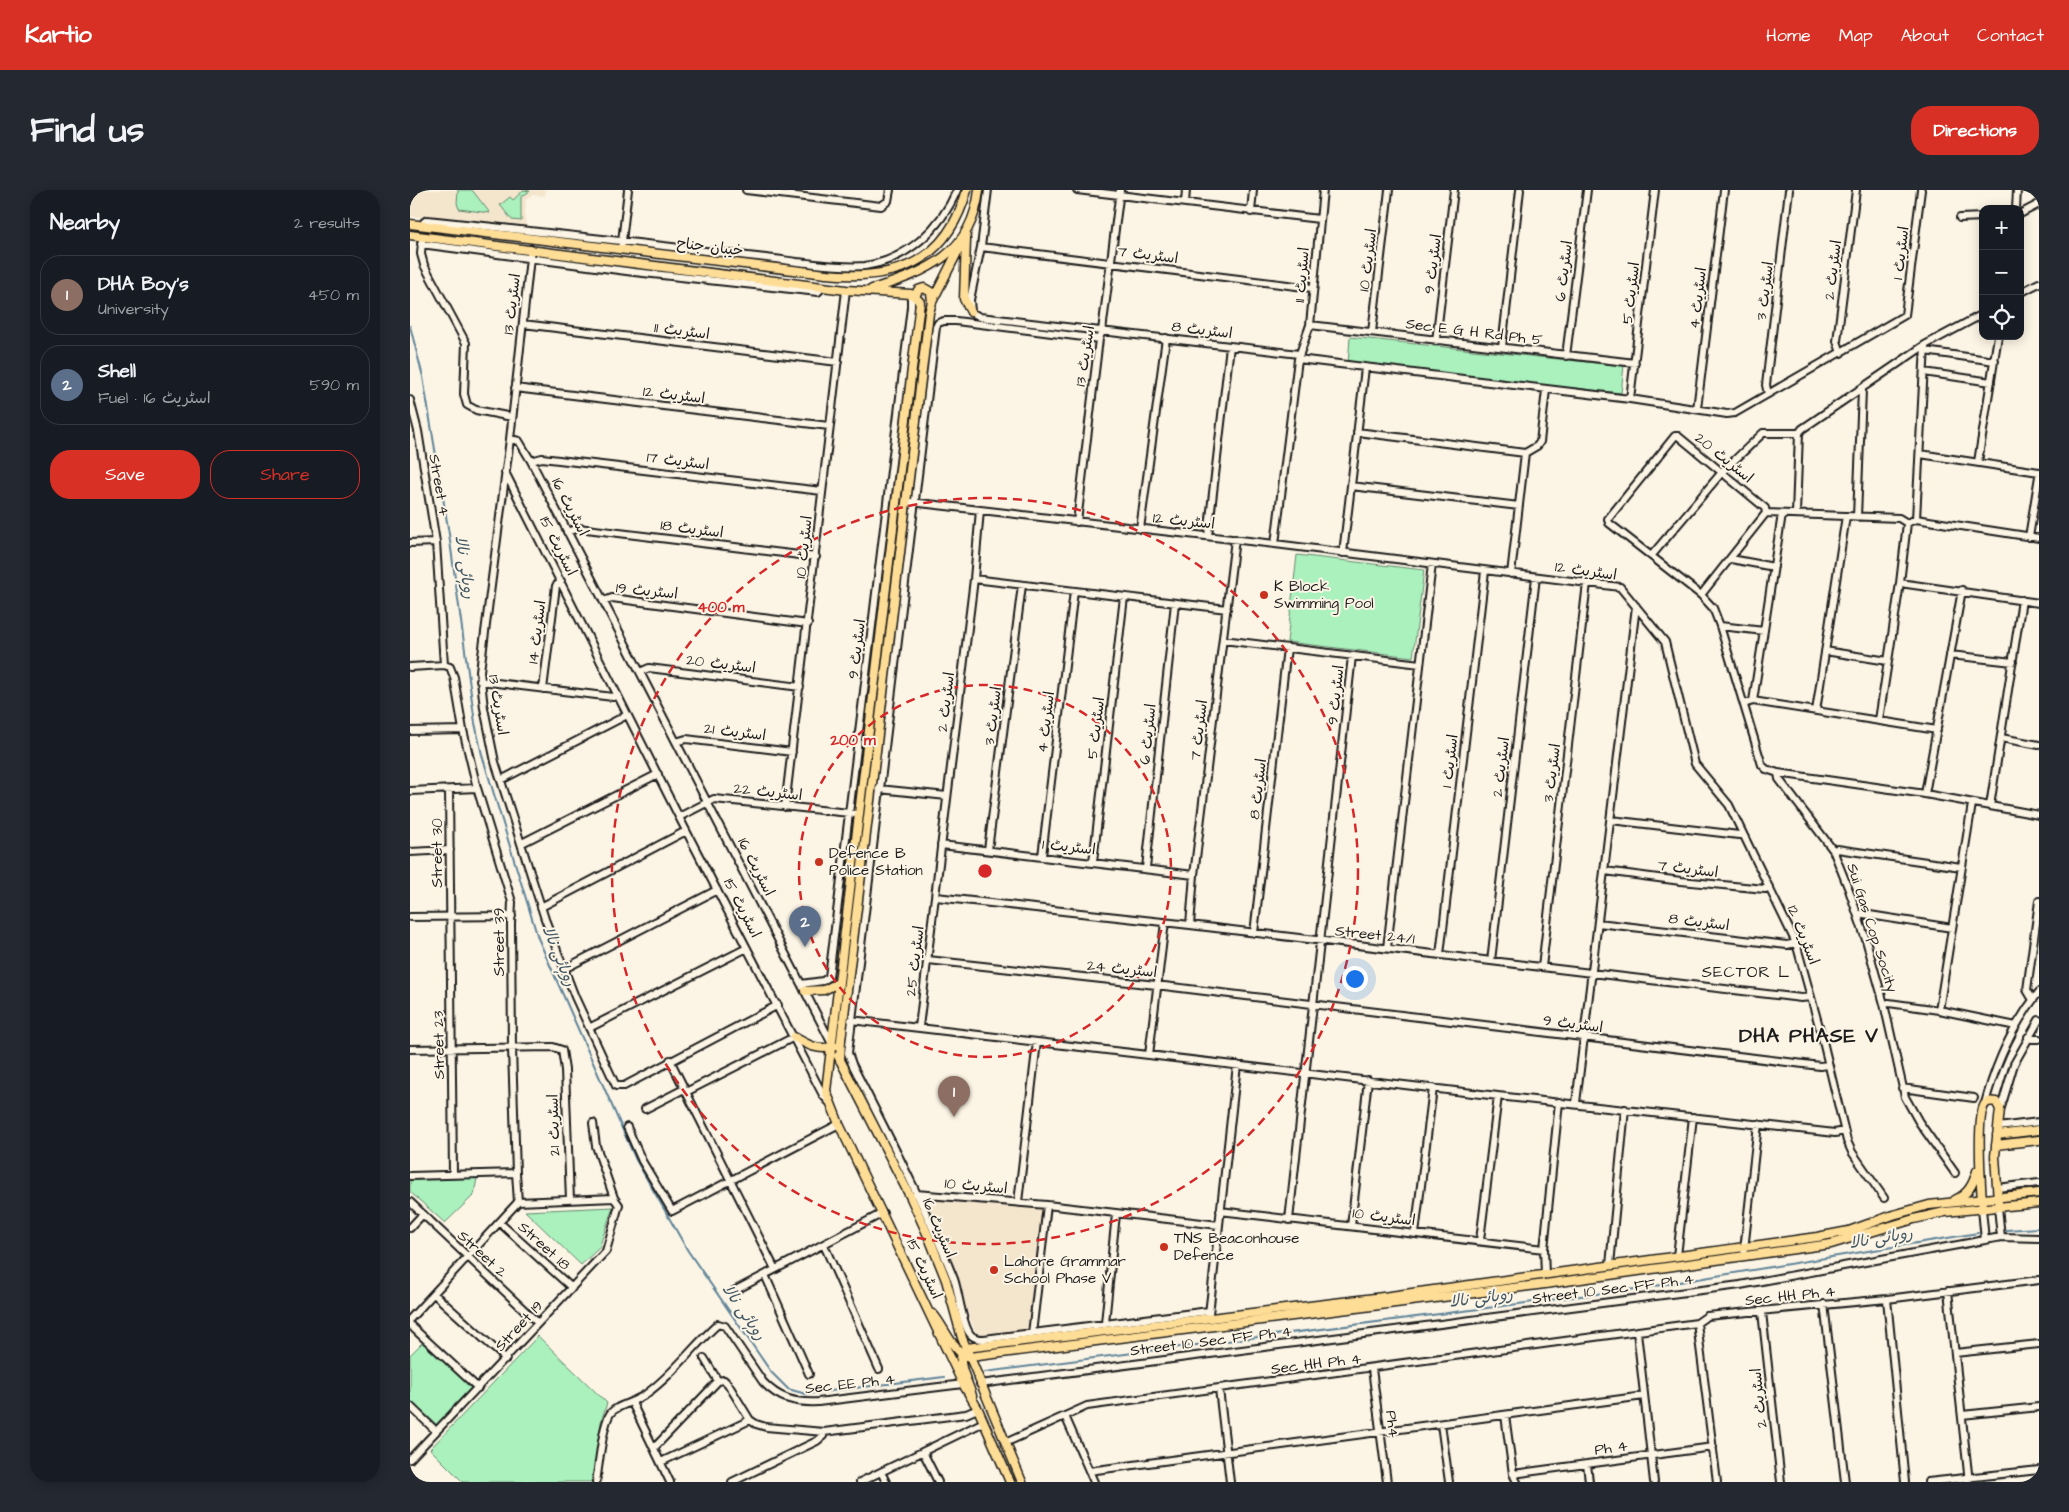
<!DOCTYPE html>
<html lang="en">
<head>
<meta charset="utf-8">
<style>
  :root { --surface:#171b24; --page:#242831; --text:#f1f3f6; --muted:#9ea1a6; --line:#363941; --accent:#d93025 }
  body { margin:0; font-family:"Architects Daughter","Playpen Sans Arabic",sans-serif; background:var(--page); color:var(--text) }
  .controls { position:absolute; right:15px; top:15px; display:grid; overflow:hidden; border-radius:10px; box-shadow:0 2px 12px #0003 }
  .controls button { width:45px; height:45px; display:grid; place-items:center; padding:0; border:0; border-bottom:1px solid var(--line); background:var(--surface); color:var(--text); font:25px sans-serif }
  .you { position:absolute; left:944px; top:788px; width:18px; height:18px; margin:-12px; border:4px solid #fff; border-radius:50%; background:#1a73e8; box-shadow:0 0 0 8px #1a73e833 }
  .badge { display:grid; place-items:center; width:32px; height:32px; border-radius:50%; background:var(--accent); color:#fff; font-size:16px; font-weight:700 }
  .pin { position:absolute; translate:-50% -41px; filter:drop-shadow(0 1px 2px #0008) }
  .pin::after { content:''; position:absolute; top:26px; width:18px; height:15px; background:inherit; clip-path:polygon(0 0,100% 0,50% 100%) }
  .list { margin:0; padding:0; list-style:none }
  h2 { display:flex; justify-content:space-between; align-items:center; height:65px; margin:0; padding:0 20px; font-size:21px }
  h2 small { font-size:16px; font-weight:400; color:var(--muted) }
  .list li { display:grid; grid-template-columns:32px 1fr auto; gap:15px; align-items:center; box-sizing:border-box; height:80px; margin:0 10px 10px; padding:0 10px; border:1px solid var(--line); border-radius:20px }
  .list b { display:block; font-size:19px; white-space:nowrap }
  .list p { margin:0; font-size:16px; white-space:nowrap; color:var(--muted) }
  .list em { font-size:16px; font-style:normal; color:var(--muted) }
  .actions { display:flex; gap:10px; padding:15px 20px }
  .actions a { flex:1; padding:11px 0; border:1px solid var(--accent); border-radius:20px; text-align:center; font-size:18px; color:var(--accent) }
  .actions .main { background:var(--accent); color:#fff }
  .icon { flex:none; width:28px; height:28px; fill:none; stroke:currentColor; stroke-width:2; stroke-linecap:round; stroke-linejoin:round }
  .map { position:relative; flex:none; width:1629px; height:1292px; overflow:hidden; border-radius:20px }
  header { display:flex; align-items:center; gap:30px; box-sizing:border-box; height:70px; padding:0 25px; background:var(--accent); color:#fff }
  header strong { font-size:24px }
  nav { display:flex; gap:28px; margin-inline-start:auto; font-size:18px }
  .intro { display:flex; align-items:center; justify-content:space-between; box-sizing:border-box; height:120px; padding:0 30px }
  h1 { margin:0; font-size:35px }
  .button { padding:12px 22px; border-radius:20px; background:var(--accent); color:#fff; font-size:18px; font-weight:700 }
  main { display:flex; gap:30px; padding:0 30px }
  aside { flex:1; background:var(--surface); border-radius:20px; box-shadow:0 2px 12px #0003 }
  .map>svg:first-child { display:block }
  .built { fill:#f4e5cd }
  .green { fill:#aaf1bd; stroke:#63866c }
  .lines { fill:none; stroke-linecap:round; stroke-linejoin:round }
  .stream { stroke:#60849a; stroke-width:2 }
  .minor-casing { stroke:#1c1c1c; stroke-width:10 }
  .major-casing { stroke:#1c1c1c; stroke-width:11 }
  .minor { stroke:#fcf5e5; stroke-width:6 }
  .major { stroke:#fedd96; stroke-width:8 }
  .ring { fill:none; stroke:#d62828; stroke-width:2.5; stroke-dasharray:9 6 }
  .poi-dot { fill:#c8321e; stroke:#fcf5e5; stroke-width:2 }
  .labels { text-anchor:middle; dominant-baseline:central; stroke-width:4; stroke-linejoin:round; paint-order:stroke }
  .street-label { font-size:15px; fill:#1c1c1c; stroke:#fcf5e5 }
  .poi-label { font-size:15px; fill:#1c1c1c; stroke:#fcf5e5; text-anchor:start }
  .water-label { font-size:16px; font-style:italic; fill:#445966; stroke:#fcf5e5 }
  .neighbourhood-label { font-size:16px; letter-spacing:1px; fill:#1c1c1c; stroke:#fcf5e5 }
  .district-label { font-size:20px; font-weight:bold; letter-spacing:1px; fill:#1c1c1c; stroke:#fcf5e5 }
  .centre { fill:#d62828; stroke:#fcf5e5; stroke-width:2.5 }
  .ring-label { font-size:15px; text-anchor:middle; font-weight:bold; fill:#d62828; stroke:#fcf5e5; stroke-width:4; stroke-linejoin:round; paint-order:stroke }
</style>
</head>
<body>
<header>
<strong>Kartio</strong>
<nav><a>Home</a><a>Map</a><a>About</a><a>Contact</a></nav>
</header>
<div class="intro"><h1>Find us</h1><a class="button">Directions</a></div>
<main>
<aside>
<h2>Nearby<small>2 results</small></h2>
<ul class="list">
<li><span class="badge" style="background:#8d6e63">1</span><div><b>DHA Boy's</b><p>University</p></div><em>450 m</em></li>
<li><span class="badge" style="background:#5c6f8a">2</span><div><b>Shell</b><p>Fuel · اسٹریٹ 16</p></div><em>590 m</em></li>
</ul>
<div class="actions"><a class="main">Save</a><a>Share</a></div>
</aside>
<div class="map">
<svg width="1629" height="1292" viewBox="0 0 1629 1292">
  <rect width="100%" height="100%" fill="#fcf5e5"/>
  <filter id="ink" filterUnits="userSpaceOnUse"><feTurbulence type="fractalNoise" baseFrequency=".02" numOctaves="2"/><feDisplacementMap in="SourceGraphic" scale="10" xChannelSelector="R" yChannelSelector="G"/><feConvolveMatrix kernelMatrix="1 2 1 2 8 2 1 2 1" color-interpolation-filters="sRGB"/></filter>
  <g filter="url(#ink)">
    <path class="built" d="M0,0H136L135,6L122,5L116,9L115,28L117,37L0,26Z
      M511,1006L635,1018L620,1142L567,1146Z"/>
    <path class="green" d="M48,0H62L80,23L49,19L47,13Z
      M114,0L120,1L111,7V31L102,30L90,15L100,7L103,10Z
      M940,147L1214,176L1211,203L938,175Z
      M887,365L1014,380L1003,467L877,452Z
      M67,988L64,1005L35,1033L0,1002V990Z
      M203,1017L189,1058L171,1075L115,1021Z
      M128,1146L197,1213L191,1232L182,1292H53L20,1259Z
      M13,1152L62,1197L27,1235L0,1210V1165Z"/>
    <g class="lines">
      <path class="stream" d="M0,136L13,187L39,344L65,533L72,565L128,748L226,970L278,1061L361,1182L378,1199L396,1204L534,1187
        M1596,1040L1629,1038
        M575,1182L1233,1098L1568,1043"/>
      <g class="minor-casing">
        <path id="minor" d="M336,0L471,16L478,11L480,0
          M578,0L571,57L560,110L561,122L570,127L889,164
          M667,0L909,29
          M775,13L776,0
          M1606,19L1607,0
          M841,22L843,0
          M1610,24L1629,14
          M1550,28L1573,27
          M13,36L14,32L17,30C113,40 208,50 304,62C331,65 359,68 387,72C409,74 432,78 455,76C497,70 531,38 547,0
          M12,50L11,64L14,75L56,153L54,204L57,215L66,220L102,227
          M11,54L224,82L408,102L413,97
          M571,57L902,98
          M121,59L100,249L70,481L74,518L85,572L135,729L165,807L206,896H214L368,815
          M211,60L218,0
          M1610,103L1629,93
          M113,134L428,172
          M900,135L1225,173
          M962,142L979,0
          M689,149L546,131H534L528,133L526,137L438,863L442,874C478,945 515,1015 544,1089C549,1103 552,1134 560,1144C564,1149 569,1149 574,1149L799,1121
          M1026,151L1044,0
          M1092,157L1110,0
          M1515,161L1585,171
          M1431,163L1427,151L1446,0
          M1156,166L1177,0
          M888,169L1220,209L1317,224L1325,223L1495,125L1511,0
          M1514,182L1581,192
          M105,198L419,236
          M1358,204L1356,195L1379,0
          M1220,209L1245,0
          M0,210L8,241L26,352L34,475
          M1287,219L1314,0
          M947,242L1115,263L1127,256L1130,252L1136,200
          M100,249L109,251L121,271L421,852
          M1510,264L1629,282
          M121,271L132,268L412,301
          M1568,272L1588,146
          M95,282L269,627L413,905L418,911
          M941,296L1109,316
          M501,312L865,354L1210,397L1255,452L1285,574L1319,615L1386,753L1412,847L1437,951L1442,962L1474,1008
          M1356,323L1355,318L1268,246H1265L1198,329L1199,333L1291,405L1303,418L1310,436L1352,575L1356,579L1368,583L1369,589L1423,660L1439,700L1456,750L1474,814L1495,907L1509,932L1545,983
          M1386,324L1389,243L1392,239L1515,155L1573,124
          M1447,327L1452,200
          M1506,329L1515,155
          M667,332L689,149L692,141L710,0
          M730,339L756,148
          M157,342L168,338L406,367
          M798,346L820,156
          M1619,347L1629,286
          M0,353L26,352
          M865,354L888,169L900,135L913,0
          M933,363L955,178
          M1242,365L1313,281L1353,243H1389
          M1321,369L1364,377
          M1101,384L1115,263
          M564,389L817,419
          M1490,393L1629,413
          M1291,405L1356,323L1489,328L1497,333L1506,329L1629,348
          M193,411L202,408L398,434
          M1310,436L1354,441
          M813,450L1010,474
          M1415,461L1478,471
          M1540,465L1603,472
          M34,475L40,477L44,487L53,540L67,598L102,712L101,734L102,859L106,983L108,1012
          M0,477L34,475
          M230,482L239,478L390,497
          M70,491L203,507L207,505
          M133,499L146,396L151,391
          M1343,511L1372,324
          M1334,514L1343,511L1527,540
          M1406,521L1436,326
          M1469,530L1490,393L1497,333
          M0,541L53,540
          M1591,548L1629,555
          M266,552L276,549L382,562
          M1368,583L1515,604L1629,625
          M91,590L217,525
          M469,599L537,606
          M39,600L43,984
          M0,601L67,598
          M1515,604L1552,400
          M1580,616L1612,410
          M375,617L436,100
          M269,627L304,609L449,624
          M1201,630L1329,645L1333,644
          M112,653L248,584
          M531,655L784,685
          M578,660L612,395
          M1423,660L1427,659L1551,677
          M0,662L40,660
          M632,666L664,401
          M683,672L714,407
          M736,678L765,413
          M1195,681L1271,691L1355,699L1359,697
          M526,707L780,735L1391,808L1401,807
          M131,717L276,641
          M1447,723L1542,738
          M0,727L102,726
          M1188,733L1377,755L1386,753
          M780,735L784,685L825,349
          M844,743L877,458
          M977,758L1022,374
          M1030,765L1075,381
          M518,770L746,795L1410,876L1418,875
          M1081,771L1126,387
          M1132,777L1177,393
          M154,779L307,700
          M391,794L413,791L419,787L501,117V104
          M1623,810L1617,800L1629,711
          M1474,814L1479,813L1529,820L1606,836
          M1529,820L1562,614
          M441,830L1088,906L1425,943L1434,941
          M509,837L564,389L570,320
          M179,838L337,758
          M1618,847L1622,849H1629
          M0,859L143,857L152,860L155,880L160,1010
          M739,865L755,732
          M260,870L365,1079
          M1492,898L1564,908
          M276,902L384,847
          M1166,913L1226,416
          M1574,917C1585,875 1602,836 1629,802
          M235,919L274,899
          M1590,921L1604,874L1629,830
          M217,937L232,971L262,1021L429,934
          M1588,937L1629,932
          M0,986L106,983
          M1587,998L1629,993
          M506,1004L637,1015L809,1035
          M0,1012L128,1133
          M108,1012L204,1008
          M608,1012L627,852
          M1588,1017L1591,1047
          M1572,1019L1575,1050
          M810,1021L1134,1059
          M879,1030L942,466
          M90,1033L162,1098
          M941,1036L958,890
          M0,1038L13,1024
          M1005,1044L1023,898
          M1070,1050L1088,906
          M414,1055L469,1179
          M1334,1060L1348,934
          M1267,1066L1283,927
          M1200,1075L1215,919
          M355,1085L399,1184
          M1135,1085L1134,1059L1149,912
          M324,1101L473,1023
          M1538,1101L1559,1292
          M24,1104L96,1169
          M1477,1109L1495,1292
          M1414,1114L1435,1292
          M1352,1122L1371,1292
          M799,1124L827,875
          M0,1129L108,1012
          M695,1133L706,1024
          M1287,1133L1307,1292
          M0,1135L68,1198
          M1227,1142L1244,1292
          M622,1144L637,1015
          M1545,1163L1629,1154
          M294,1168L308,1191
          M962,1179L977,1292
          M570,1194L1330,1095L1575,1050L1591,1047L1629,1048
          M809,1199L820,1292
          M222,1213L260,1292
          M0,1216L26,1241
          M1095,1225L1103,1284L1107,1292
          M1552,1225L1629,1217
          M655,1226L684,1292
          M1031,1234L1039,1292
          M595,1253L677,1216L1287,1133L1297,1126L1477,1109L1629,1090
          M244,1258L308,1191L314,1190L318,1194L340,1230L346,1234L356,1237L414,1242L556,1224L568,1219
          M513,1262L528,1292
          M0,1269L196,1061L209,1015L204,1008L186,956L183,933
          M251,1272L340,1230
          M1177,1274L1179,1292
          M679,1281L1234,1206
          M471,1282L476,1292
          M1103,1284L1303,1257
          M186,1292C189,1276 192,1236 200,1224C204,1216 226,1212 236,1204C264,1184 283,1156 308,1134L315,1136L353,1192C369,1209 385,1213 408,1212L553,1194
          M322,1292L407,1251L413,1246L414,1242
          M450,1292L574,1232
          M1518,1292L1629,1280"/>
      </g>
      <g class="major-casing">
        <path id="major" d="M0,34L416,84C485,91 537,73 557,0
          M0,45L436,100L501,104L505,107L510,112L416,901L429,934L553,1194L568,1219L600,1292
          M556,49L554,109L561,122
          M462,99C517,82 562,64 569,0
          M505,107L508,100L514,98L521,102L522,112
          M395,801L414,800L428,793
          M384,847C396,854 409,862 424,856
          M428,866L501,1008L520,1050L536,1090L552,1148L612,1292
          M430,870L431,850L519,123L522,112L556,45
          M1587,945L1629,940
          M1586,955L1629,950
          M1545,1010C1558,1004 1563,995 1567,981
          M1572,1012C1571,996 1566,925 1575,914C1578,911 1581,911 1586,912L1590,919L1585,966L1588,1011
          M523,1124C534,1136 544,1165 560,1167L1135,1094L1421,1054L1504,1029L1535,1022L1629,1013
          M562,1206C559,1192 543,1170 556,1158L973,1107L1407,1047L1439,1041L1483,1025L1519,1015L1629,1003"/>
      </g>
      <use href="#minor" class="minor"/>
      <use href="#major" class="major"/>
    </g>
  </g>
  <g class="ring">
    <circle cx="575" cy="681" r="186"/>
    <circle cx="575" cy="681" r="373"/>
  </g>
  <g class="poi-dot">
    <circle cx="854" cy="405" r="5"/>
    <circle cx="409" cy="672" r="5"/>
    <circle cx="754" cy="1057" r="5"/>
    <circle cx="584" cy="1080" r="5"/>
  </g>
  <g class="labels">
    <g class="street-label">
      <text transform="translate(300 57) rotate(7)">خیبان جناح</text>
      <text transform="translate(1491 63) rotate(-83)">اسٹریٹ 1</text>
      <text transform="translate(738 65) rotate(7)">اسٹریٹ 7</text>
      <text transform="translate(958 70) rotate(-83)">اسٹریٹ 10</text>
      <text transform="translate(1023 74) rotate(-83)">اسٹریٹ 9</text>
      <text transform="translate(1423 80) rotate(-83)">اسٹریٹ 2</text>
      <text transform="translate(1154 81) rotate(-83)">اسٹریٹ 6</text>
      <text transform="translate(892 85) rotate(-85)">اسٹریٹ 11</text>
      <text transform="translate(1355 101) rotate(-83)">اسٹریٹ 3</text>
      <text transform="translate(1221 103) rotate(-83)">اسٹریٹ 5</text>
      <text transform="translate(1288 108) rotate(-83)">اسٹریٹ 4</text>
      <text transform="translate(102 114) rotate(-83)">اسٹریٹ 13</text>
      <text transform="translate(792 140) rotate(7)">اسٹریٹ 8</text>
      <text transform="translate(272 141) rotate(7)">اسٹریٹ 11</text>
      <text transform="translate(1064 142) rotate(7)">Sec E G H Rd Ph 5</text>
      <text transform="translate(675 166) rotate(-81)">اسٹریٹ 13</text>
      <text transform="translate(264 205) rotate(7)">اسٹریٹ 12</text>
      <text transform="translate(1314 268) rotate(39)">اسٹریٹ 20</text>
      <text transform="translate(268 271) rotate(7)">اسٹریٹ 17</text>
      <text transform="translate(29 295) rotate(80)">Street 4</text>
      <text transform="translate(160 317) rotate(63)">اسٹریٹ 16</text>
      <text transform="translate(774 331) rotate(6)">اسٹریٹ 12</text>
      <text transform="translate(282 339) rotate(7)">اسٹریٹ 18</text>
      <text transform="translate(148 356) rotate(63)">اسٹریٹ 15</text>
      <text transform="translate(394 357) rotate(-84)">اسٹریٹ 10</text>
      <text transform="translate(1176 381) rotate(8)">اسٹریٹ 12</text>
      <text transform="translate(237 401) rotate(6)">اسٹریٹ 19</text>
      <text transform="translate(127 442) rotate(-83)">اسٹریٹ 14</text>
      <text transform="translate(447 459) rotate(-83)">اسٹریٹ 9</text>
      <text transform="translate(311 474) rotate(7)">اسٹریٹ 20</text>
      <text transform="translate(926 505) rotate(-84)">اسٹریٹ 9</text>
      <text transform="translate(536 512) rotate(-83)">اسٹریٹ 2</text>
      <text transform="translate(88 515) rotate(81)">اسٹریٹ 13</text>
      <text transform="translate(583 526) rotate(-83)">اسٹریٹ 3</text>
      <text transform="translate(636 532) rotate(-83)">اسٹریٹ 4</text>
      <text transform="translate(686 538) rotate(-83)">اسٹریٹ 5</text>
      <text transform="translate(789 540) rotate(-83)">اسٹریٹ 7</text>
      <text transform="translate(325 542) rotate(7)">اسٹریٹ 21</text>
      <text transform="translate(738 544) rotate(-84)">اسٹریٹ 6</text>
      <text transform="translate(1040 571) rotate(-83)">اسٹریٹ 1</text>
      <text transform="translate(1091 577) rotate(-83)">اسٹریٹ 2</text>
      <text transform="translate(1142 583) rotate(-83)">اسٹریٹ 3</text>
      <text transform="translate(848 599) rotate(-83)">اسٹریٹ 8</text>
      <text transform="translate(358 602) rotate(6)">اسٹریٹ 22</text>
      <text transform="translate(659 657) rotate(6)">اسٹریٹ 1</text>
      <text transform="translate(27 663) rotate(-90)">Street 30</text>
      <text transform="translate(346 677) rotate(63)">اسٹریٹ 16</text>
      <text transform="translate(1278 679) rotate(7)">اسٹریٹ 7</text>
      <text transform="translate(332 718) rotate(63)">اسٹریٹ 15</text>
      <text transform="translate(1289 732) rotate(7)">اسٹریٹ 8</text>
      <text transform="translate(1462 738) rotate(72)">Sui Gas Cop Socity</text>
      <text transform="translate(965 745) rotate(6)">Street 24/1</text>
      <text transform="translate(1393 745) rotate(68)">اسٹریٹ 12</text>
      <text transform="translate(89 752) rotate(-90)">Street 39</text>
      <text transform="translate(505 771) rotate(-83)">اسٹریٹ 25</text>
      <text transform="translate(712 779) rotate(6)">اسٹریٹ 24</text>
      <text transform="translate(1163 834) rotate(7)">اسٹریٹ 9</text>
      <text transform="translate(29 855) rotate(-91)">Street 23</text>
      <text transform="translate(144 935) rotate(-92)">اسٹریٹ 21</text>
      <text transform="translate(566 996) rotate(5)">اسٹریٹ 10</text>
      <text transform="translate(974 1027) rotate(7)">اسٹریٹ 10</text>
      <text transform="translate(529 1038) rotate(67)">اسٹریٹ 16</text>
      <text transform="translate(134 1056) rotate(42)">Street 18</text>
      <text transform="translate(72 1064) rotate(43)">Street 2</text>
      <text transform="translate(514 1079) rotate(65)">اسٹریٹ 15</text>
      <text transform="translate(1203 1099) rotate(-7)">Street 10 Sec FF Ph 4</text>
      <text transform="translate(1380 1106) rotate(-6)">Sec HH Ph 4</text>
      <text transform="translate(109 1136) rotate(-47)">Street 19</text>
      <text transform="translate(801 1151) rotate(-7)">Street 10 Sec FF Ph 4</text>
      <text transform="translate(906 1174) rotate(-7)">Sec HH Ph 4</text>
      <text transform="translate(440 1194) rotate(-6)">Sec EE Ph 4</text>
      <text transform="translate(1349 1208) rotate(-96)">اسٹریٹ 2</text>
      <text transform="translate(982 1234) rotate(83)">Ph4</text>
      <text transform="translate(1201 1258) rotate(-8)">Ph 4</text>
    </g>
    <g class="poi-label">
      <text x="864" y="396">K Block<tspan x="864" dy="17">Swimming Pool</tspan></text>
      <text x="419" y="663">Defence B<tspan x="419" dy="17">Police Station</tspan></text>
      <text x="764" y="1048">TNS Beaconhouse<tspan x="764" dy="17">Defence</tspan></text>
      <text x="594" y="1071">Lahore Grammar<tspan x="594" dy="17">School Phase V</tspan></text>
    </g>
    <g class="water-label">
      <text transform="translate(55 377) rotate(82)">روہائی نالا</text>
      <text transform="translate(149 766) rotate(68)">روہائی نالا</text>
      <text transform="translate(1471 1048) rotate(-9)">روہائی نالا</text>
      <text transform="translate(1071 1108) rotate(-7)">روہائی نالا</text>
      <text transform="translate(334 1122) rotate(56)">روہائی نالا</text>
    </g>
    <g class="neighbourhood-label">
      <text x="1336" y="782">SECTOR L</text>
    </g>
    <g class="district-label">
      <text x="1399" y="846">DHA PHASE V</text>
    </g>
  </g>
  <circle cx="575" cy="681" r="8" class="centre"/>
  <g class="ring-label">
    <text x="311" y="422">400 m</text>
    <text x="443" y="555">200 m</text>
  </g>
</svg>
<div class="controls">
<button>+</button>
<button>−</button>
<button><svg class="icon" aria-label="locate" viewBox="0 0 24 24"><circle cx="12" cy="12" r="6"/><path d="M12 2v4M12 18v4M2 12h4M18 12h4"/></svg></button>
</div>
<div class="you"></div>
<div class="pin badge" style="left:544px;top:927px;background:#8d6e63">1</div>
<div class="pin badge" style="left:395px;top:757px;background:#5c6f8a">2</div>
</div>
</main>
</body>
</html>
